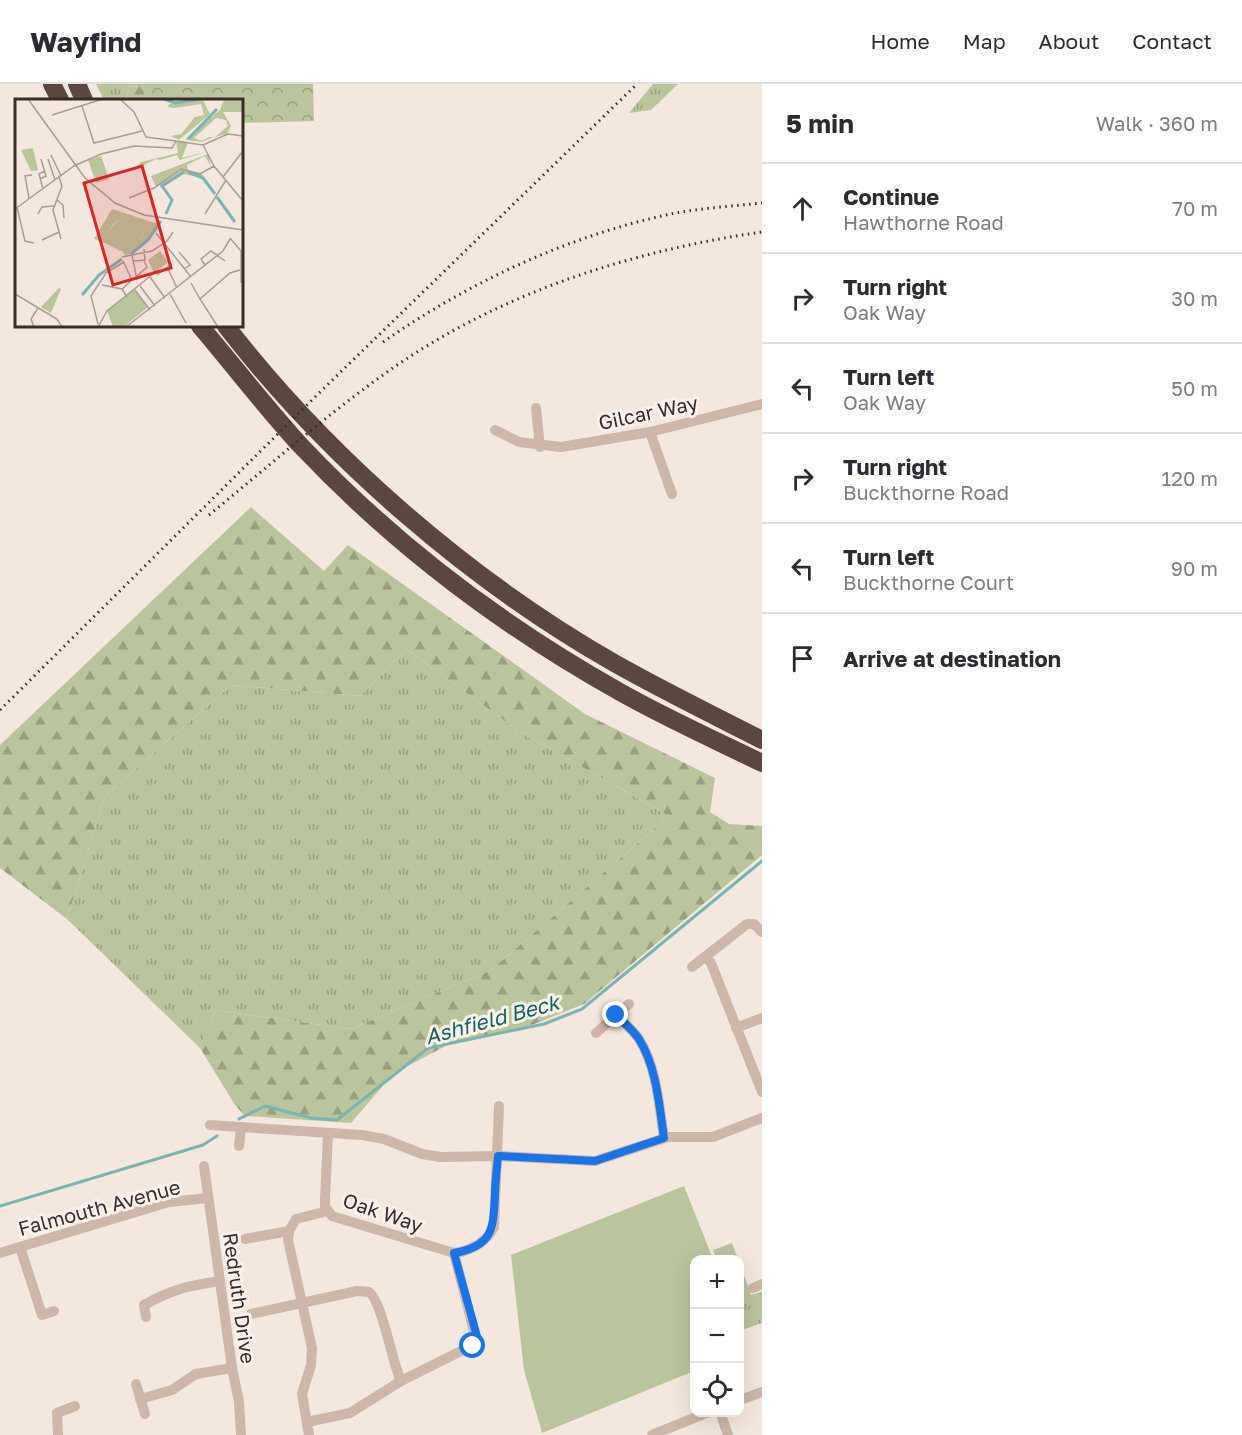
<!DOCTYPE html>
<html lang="en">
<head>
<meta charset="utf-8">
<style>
  :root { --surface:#fff; --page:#f7f7f7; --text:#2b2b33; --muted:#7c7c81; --line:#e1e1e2 }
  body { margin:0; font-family:"Golos Text",sans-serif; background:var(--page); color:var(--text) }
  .controls { position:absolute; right:18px; bottom:18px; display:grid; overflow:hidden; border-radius:12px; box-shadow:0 6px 24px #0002 }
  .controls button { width:54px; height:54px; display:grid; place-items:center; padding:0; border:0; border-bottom:2px solid var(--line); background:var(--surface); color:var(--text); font:30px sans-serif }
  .stop { position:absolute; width:18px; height:18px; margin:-14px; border:4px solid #1a73e8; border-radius:50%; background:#fff }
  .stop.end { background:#1a73e8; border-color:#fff; box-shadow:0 2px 6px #0008 }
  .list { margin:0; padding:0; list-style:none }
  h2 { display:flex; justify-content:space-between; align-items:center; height:78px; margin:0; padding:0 24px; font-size:26px }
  h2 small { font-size:20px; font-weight:400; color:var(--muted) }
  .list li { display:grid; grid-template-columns:39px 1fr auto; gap:18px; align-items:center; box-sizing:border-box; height:90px; padding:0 24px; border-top:2px solid var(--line) }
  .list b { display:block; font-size:22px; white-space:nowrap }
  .list p { margin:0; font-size:20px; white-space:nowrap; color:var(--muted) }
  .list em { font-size:20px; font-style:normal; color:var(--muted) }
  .icon { flex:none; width:33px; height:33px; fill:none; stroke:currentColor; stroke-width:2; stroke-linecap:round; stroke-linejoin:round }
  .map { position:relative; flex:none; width:762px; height:1351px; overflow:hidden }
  header { display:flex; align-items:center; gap:36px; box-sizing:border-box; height:84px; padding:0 30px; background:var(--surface); border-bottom:2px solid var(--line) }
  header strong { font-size:28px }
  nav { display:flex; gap:33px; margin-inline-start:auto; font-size:21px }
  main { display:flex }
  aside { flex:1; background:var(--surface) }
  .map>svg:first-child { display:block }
  .grass { fill:url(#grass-tufts) }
  .forest { fill:url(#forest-firs) }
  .park { fill:url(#park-crowns) }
  .garden { fill:#bac59c }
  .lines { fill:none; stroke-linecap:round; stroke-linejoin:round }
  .stream { stroke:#7ab4b3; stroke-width:3 }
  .street { stroke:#ceb7a8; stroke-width:10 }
  .highway { stroke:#5c463f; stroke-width:18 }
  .rail { stroke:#3a2d29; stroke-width:3; stroke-dasharray:1.5 4.5; stroke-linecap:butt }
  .route { stroke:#1a73e8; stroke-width:8 }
  .labels { text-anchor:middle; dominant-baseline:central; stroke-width:6; stroke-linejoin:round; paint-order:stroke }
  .street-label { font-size:20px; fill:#3a2d29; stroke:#fbf3eb }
  .water-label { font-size:21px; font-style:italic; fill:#1b5f5f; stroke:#fbf3eb }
  .inset-river { fill:none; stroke:#7ab4b3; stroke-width:3 }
  .inset-road { fill:none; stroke:#aa9d96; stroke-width:1.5 }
  .view { fill:#d62828; fill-opacity:0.15; stroke:#d62828; stroke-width:3 }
  .inset-edge { fill:none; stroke:#3a2d29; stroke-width:3 }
</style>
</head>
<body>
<header>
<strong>Wayfind</strong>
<nav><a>Home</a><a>Map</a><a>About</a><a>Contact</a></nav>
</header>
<main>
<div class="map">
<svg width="762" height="1351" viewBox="0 0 762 1351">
  <defs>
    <pattern id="grass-tufts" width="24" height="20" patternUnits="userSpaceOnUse" patternTransform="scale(1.5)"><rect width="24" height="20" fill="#bac59c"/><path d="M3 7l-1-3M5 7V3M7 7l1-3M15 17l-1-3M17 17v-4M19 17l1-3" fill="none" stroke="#98a07f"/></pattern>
    <pattern id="forest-firs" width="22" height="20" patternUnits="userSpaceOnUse" patternTransform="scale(1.5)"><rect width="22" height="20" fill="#bac59c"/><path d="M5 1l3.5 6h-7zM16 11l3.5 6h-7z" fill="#98a07f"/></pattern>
    <pattern id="park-crowns" width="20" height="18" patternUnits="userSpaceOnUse" patternTransform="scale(1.5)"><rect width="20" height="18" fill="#bac59c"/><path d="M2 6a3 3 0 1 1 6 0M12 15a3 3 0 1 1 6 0" fill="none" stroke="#98a07f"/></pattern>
  </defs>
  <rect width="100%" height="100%" fill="#f4e8de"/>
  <g class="grass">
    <polygon points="96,0 130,0 126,16 104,16"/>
    <polygon points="653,0 678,0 651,26 629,29"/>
    <polygon points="406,565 520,648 669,732 491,886 351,945 215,926 200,964 67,835 105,712 231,601 360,612"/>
    <polygon points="732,1159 738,1175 717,1175 713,1166"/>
    <polygon points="740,1180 751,1211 762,1208 762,1239 742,1246 740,1238"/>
  </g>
  <g class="forest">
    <polygon points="130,0 144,0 144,16 126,16"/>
    <polygon points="251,423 324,487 348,461 585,630 715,694 710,728 729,740 762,742 762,771 584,920 522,945 451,959 393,990 351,1039 245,1032 235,1021 200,964 215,926 351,945 491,886 669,732 520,648 406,565 360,612 231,601 105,712 67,835 0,784 0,661"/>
  </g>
  <polygon class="park" points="144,0 313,0 314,37 242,39 242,16 144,16"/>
  <polygon class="garden" points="684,1102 713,1175 694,1176 694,1287 542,1349 524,1286 511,1171"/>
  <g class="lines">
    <g class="stream">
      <polyline points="239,1035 265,1022 311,1034 337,1036 428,964 544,940 582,925 762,777"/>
      <polyline points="0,1122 203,1061 217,1052"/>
    </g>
    <g class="street">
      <polyline points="536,324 540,363"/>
      <polyline points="495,346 519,358 561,363 650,348 762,320"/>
      <polyline points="650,348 672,410"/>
      <polyline points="706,873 711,879 762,1008"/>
      <polyline points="692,883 747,840 754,840 762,848"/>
      <path d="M 616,931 C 623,938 633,946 639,955 C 657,984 659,1021 664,1054"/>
      <polyline points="736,944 762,934"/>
      <polyline points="596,949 629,920"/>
      <polyline points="210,1041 362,1051 384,1055 422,1070 440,1073 498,1072 595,1077 668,1053 713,1053 762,1034"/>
      <path d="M 328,1049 L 325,1115 L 325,1122 L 332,1132 L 454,1169 C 470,1167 487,1158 494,1143 L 499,1022"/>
      <polyline points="239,1062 241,1043"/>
      <polyline points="204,1082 232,1284 239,1318 241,1351"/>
      <polyline points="245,1155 289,1147"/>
      <polyline points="20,1163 42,1231 54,1227"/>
      <polyline points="0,1169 169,1118 208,1114"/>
      <polyline points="753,1204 762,1200"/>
      <path d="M 251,1230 L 357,1207 L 369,1208 C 382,1217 392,1278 401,1297"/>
      <path d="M 146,1233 L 144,1221 C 173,1205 187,1202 220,1197"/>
      <polyline points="136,1300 145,1330"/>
      <polyline points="140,1315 172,1306 196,1290 232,1284"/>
      <polyline points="740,1316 762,1308"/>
      <polyline points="720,1328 728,1351"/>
      <polyline points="307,1338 350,1329 401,1297 477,1259 454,1169"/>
      <polyline points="58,1351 57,1329 75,1322"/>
      <polyline points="309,1351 302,1310 311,1281 312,1264 288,1156 289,1147 296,1135 328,1127"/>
      <polyline points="652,1351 709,1328"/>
    </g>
    <g class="highway">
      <polyline points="52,0 60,16"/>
      <polyline points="77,0 84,16"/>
      <path d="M 200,242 C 234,282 266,324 302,363 C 394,460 504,543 620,608 C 666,634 715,656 762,679"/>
      <path d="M 226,242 C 329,375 470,497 616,580 C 664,607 713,631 762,656"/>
    </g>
    <g class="rail">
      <path d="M 383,258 C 471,197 570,151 675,129 C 704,124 733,122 762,119"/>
      <path d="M 209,431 C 269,382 326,331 390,286 C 500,209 630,167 762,148"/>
      <polyline points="0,626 316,312 637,0"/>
    </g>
  </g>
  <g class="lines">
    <path class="route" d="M 473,1262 L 478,1256 L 454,1169 C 494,1162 493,1144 495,1111 C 495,1098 497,1085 498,1072 L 595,1077 L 664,1054 C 659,1021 657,984 639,955 C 633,946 623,938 616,931"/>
  </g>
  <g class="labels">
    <g class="street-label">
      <text transform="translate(648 328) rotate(-12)">Gilcar Way</text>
      <text transform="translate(99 1123) rotate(-15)">Falmouth Avenue</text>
      <text transform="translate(383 1128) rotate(19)">Oak Way</text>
      <text transform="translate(240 1214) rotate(82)">Redruth Drive</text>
    </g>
    <g class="water-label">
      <text transform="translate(492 935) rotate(-15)">Ashfield Beck</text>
    </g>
  </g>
  <g transform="translate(15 15)">
    <rect width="228" height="228" fill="#f4e8de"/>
    <path d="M 209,0 L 228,0 L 228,13 L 208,13 ZM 186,5 L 192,14 L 164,41 L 156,37 L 166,35 L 180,18 L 189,16 ZM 161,42 L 173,43 L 167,59 L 193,52 L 165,61 L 162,56 L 145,61 L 141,60 L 117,72 L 126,63 L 163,54 ZM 193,55 L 196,68 L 190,57 L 172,66 L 173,71 L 186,74 L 200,93 L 199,96 L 188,79 L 168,75 L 147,89 L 144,85 L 141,88 L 136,77 ZM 112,117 L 135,124 L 125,140 L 105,152 L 92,145 L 92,135 L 100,124 ZM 44,189 L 46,190 L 36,214 L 26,208 Z" fill="#bac59c"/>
    <path d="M 209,0 L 208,13 L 216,27 L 212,35 L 200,38 L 213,27 L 211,21 L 201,19 L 179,39 L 187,42 L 194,38 L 198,38 L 187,43 L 170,41 L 205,11 ZM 188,1 L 195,15 L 164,41 L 192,14 L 186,5 L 159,9 L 153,8 L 154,5 ZM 97,110 L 140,124 L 145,123 L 133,140 L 118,155 L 110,156 L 105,149 L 125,140 L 135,124 L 112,118 L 99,124 L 92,135 L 92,145 L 79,140 Z" fill="#bac59c"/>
    <path d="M 86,57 L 94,80 L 81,84 L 73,61 ZM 119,191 L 133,208 L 109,228 L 98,228 L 92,212 Z" fill="#bac59c"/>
    <path d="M 18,49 L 23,71 L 16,72 L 6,51 ZM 145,152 L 153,163 L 139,174 L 133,161 Z" fill="#bac59c"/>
    <path class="inset-river" d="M 149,0 L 160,4 L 184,0M 173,40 L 202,10M 173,73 L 188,79 L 200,95M 202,98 L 220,123M 151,115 L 157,101 L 147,87 L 169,73M 116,155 L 133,141 L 146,122M 67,196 L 84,176 L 107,160"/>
    <path class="inset-road" d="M 13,0 L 70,79 L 100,104 L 129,116 L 228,131M 105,0 L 119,13 L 131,38 L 161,42M 67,7 L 79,44 L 127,32M 37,16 L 88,0M 188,46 L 199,67 L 228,102M 188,46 L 213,35 L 228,37M 36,56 L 46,77M 33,60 L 40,81M 44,78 L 47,87 L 38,111 L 46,140M 208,78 L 228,52M 25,80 L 31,77 L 26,60M 28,90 L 24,75 L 30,72M 14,99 L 10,77 L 17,76M 114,99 L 139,89 L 166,70 L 185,75 L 199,67M 42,101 L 48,106 L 49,119M 2,108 L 10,142 L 19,144M 0,110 L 59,67 L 86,55 L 119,47 L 157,49 L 161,42 L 188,46M 23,115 L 27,108 L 39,107M 190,115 L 211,81M 141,134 L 176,178M 215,139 L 226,152 L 226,184M 27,141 L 44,133M 164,153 L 175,166 L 169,170M 117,156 L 122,181M 107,158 L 137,152 L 152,142 L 158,133M 118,162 L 130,161 L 129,150M 190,166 L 186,160 L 196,152 L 210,162M 152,168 L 162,189M 142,176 L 157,165M 121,178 L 132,168 L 129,162M 135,178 L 150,199M 176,184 L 185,200M 87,186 L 107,190 L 112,198M 125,187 L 140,207M 107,190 L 117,181 L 108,162M 120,191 L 135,211M 0,195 L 42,220 L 47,228M 155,195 L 171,224M 83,225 L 76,197 L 91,174 L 109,163M 19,228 L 16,220 L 23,209M 83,228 L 92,212 L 138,175M 111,228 L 208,152 L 215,140M 203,228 L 185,200 L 215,174 L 225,171"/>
    <path class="view" d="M 127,67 L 156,169 L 98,186 L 69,84 Z"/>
    <rect width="228" height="228" class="inset-edge"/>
  </g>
</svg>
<div class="controls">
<button>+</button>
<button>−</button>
<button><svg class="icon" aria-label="locate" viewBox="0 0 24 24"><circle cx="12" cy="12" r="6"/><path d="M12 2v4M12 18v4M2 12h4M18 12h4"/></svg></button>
</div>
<div class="stop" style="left:473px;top:1262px"></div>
<div class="stop end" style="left:616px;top:931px"></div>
</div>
<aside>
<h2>5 min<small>Walk · 360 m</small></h2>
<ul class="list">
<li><svg class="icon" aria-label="ahead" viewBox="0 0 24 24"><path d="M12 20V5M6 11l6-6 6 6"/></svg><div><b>Continue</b><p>Hawthorne Road</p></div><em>70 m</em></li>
<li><svg class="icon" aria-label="right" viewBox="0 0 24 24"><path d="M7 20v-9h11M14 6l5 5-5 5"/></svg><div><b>Turn right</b><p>Oak Way</p></div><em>30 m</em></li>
<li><svg class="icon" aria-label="left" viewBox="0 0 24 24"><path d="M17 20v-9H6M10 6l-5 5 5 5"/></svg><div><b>Turn left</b><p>Oak Way</p></div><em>50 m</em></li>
<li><svg class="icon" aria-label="right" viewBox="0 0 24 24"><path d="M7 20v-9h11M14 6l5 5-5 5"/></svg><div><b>Turn right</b><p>Buckthorne Road</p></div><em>120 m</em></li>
<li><svg class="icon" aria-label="left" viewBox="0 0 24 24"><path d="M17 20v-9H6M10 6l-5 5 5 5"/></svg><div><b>Turn left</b><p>Buckthorne Court</p></div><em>90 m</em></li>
<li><svg class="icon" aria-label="arrive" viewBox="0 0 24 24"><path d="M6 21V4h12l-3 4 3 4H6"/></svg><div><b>Arrive at destination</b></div></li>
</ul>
</aside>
</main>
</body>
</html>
